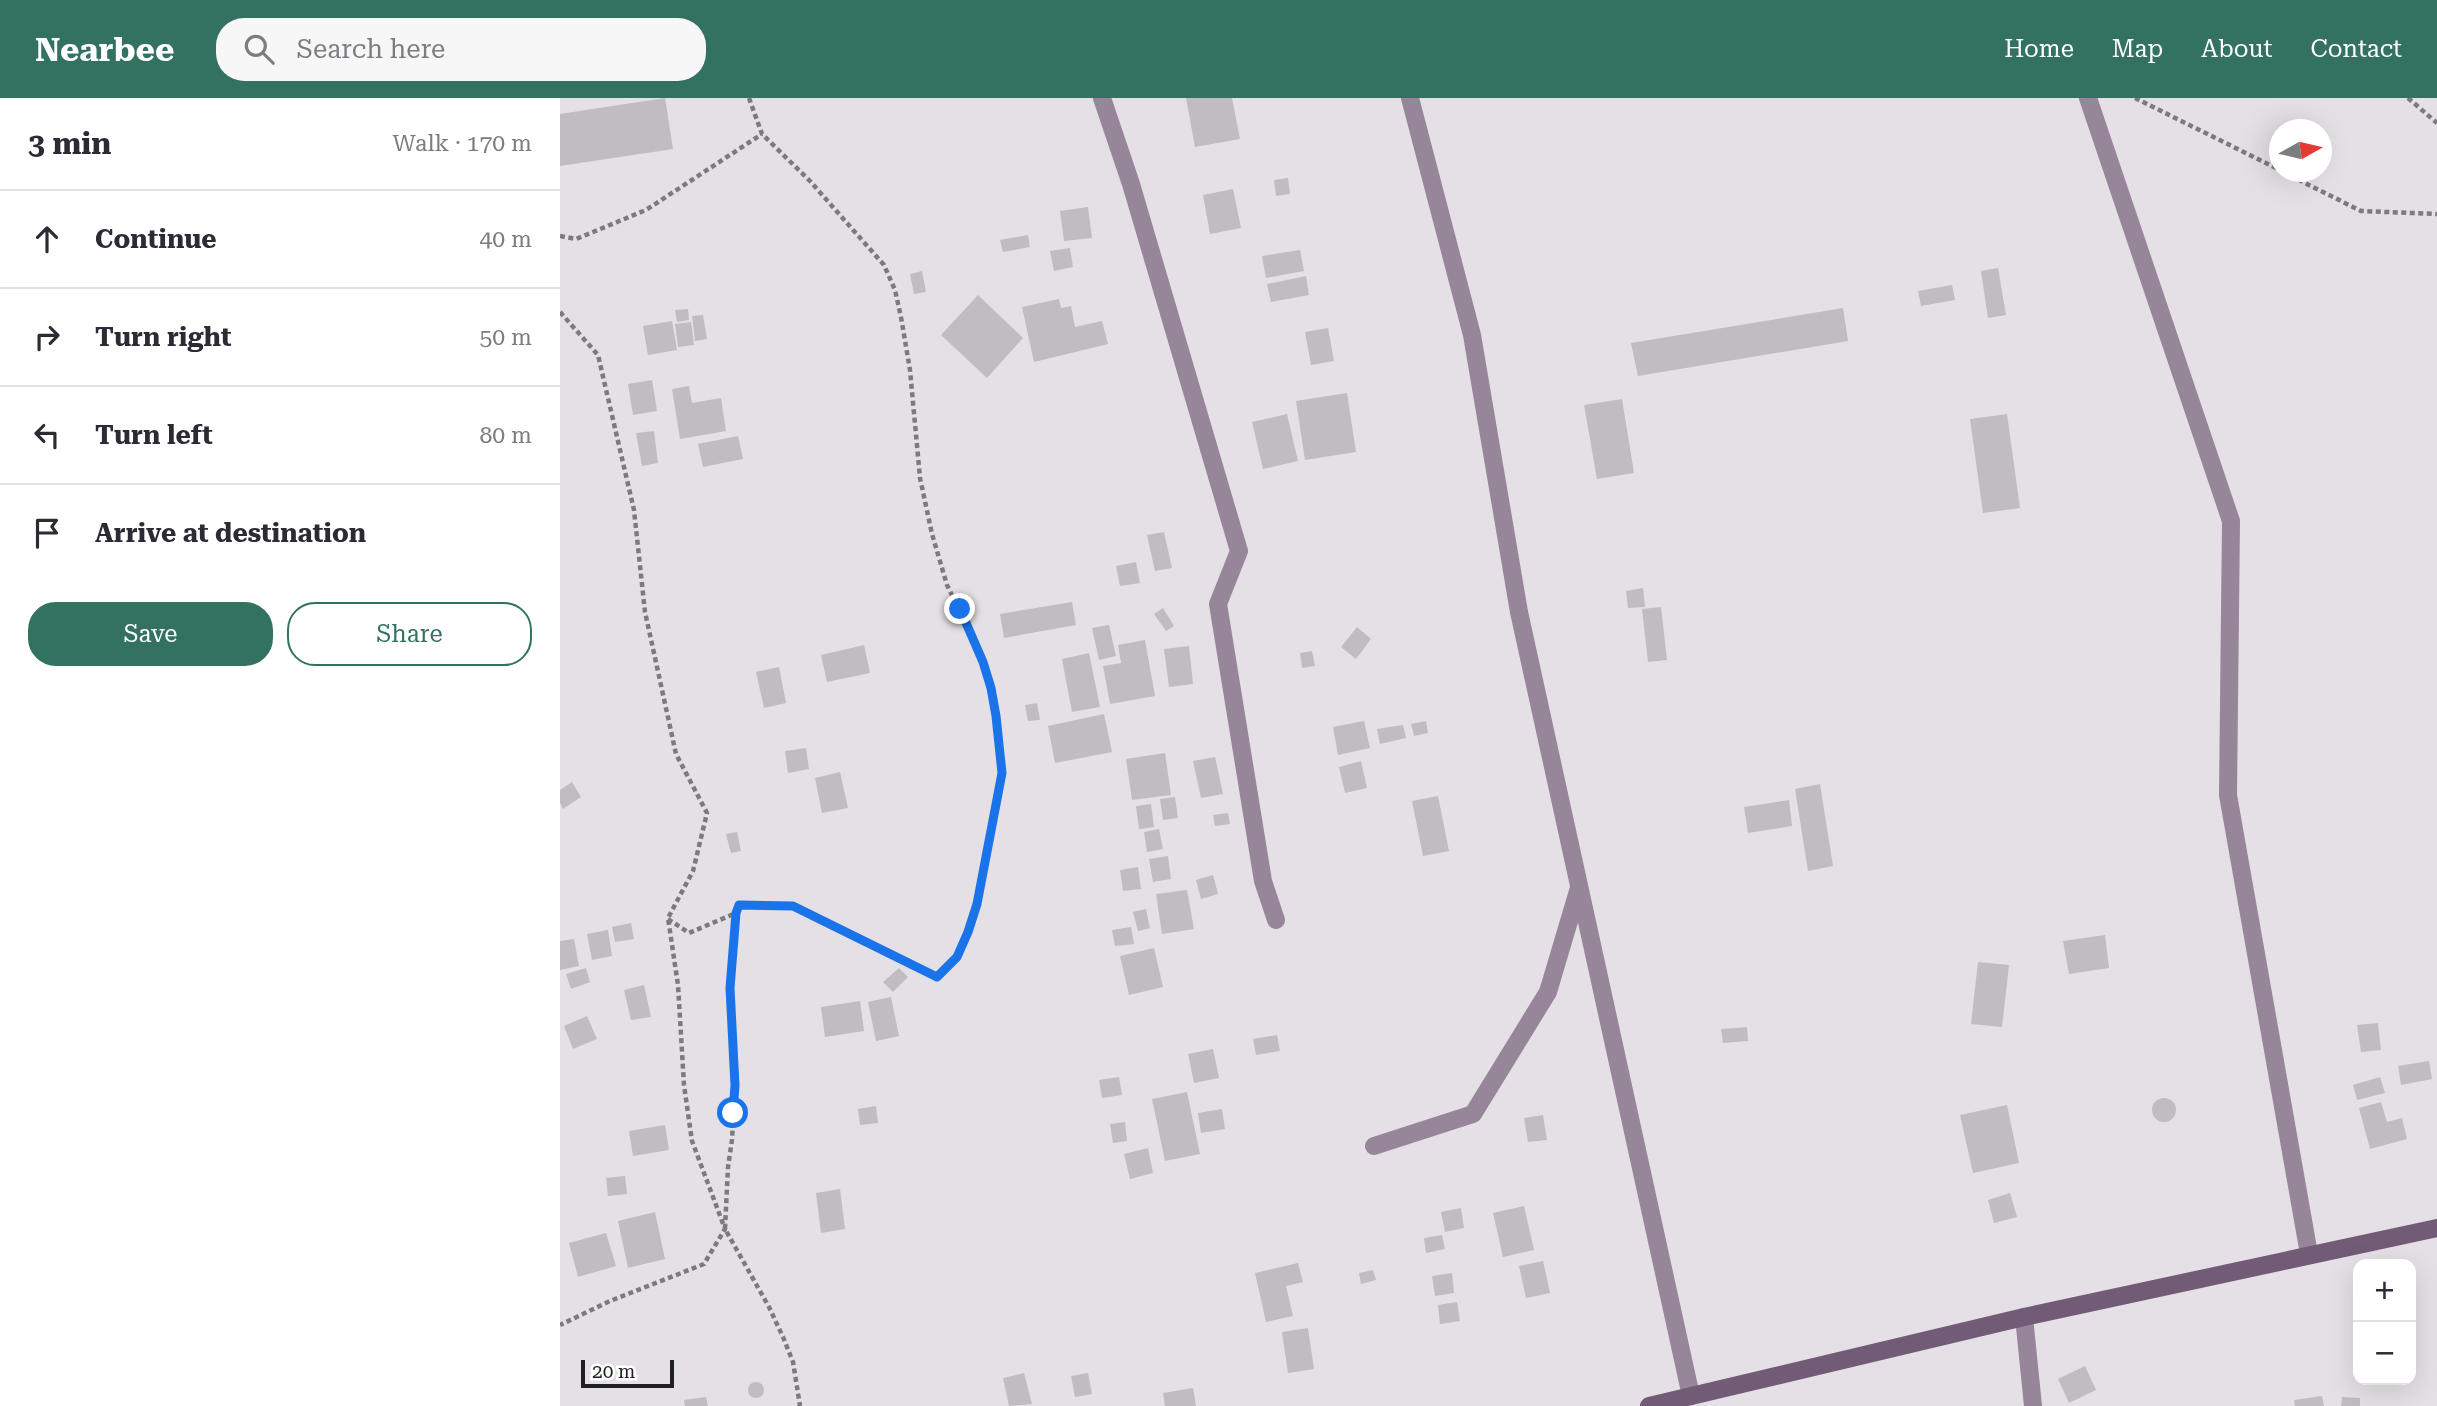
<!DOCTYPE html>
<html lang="en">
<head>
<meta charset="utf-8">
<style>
  :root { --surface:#fff; --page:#f7f7f7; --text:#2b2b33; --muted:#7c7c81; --line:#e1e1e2; --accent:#337260 }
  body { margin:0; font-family:"Roboto Serif",serif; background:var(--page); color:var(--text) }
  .controls { position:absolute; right:21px; bottom:21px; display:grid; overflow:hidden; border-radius:14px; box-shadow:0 7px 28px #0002 }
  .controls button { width:63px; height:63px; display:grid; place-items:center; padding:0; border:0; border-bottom:2px solid var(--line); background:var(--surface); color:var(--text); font:35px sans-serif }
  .compass { position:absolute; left:1709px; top:21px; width:63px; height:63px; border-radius:50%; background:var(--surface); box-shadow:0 7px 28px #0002; rotate:82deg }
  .scale { position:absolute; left:21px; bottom:18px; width:93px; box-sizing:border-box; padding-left:7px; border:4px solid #201f21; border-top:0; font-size:19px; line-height:24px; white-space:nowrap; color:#201f21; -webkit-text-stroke:5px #fff; paint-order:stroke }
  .stop { position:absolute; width:21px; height:21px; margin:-16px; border:5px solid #1a73e8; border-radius:50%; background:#fff }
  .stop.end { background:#1a73e8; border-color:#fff; box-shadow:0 2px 7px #0008 }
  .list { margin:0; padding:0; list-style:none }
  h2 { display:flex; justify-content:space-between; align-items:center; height:91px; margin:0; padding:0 28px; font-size:30px }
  h2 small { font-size:23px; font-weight:400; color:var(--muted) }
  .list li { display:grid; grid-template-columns:46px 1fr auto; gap:21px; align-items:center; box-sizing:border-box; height:98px; padding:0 28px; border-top:2px solid var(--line) }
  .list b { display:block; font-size:26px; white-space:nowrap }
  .list em { font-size:23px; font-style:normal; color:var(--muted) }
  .actions { display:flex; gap:14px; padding:21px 28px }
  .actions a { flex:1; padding:16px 0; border:2px solid var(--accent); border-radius:28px; text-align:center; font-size:24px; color:var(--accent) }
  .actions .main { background:var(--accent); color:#fff }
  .icon { flex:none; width:38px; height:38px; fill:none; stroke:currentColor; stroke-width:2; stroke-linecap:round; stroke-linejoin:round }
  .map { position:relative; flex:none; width:1877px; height:1308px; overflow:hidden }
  header { display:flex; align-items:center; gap:42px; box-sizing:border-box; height:98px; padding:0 35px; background:var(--accent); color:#fff }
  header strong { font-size:33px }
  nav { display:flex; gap:38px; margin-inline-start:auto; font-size:24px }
  .search { width:490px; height:63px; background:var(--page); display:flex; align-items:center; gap:18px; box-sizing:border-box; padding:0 24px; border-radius:28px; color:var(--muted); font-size:26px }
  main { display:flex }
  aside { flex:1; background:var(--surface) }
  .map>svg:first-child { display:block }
  .building { fill:#c0bcc0 }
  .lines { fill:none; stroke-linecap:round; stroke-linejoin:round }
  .path { stroke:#7c7a7d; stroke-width:4.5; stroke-dasharray:5 3.5; stroke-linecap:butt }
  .street { stroke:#978699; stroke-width:18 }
  .secondary { stroke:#725b76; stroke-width:18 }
  .route { stroke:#1a73e8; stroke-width:9 }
</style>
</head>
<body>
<header>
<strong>Nearbee</strong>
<div class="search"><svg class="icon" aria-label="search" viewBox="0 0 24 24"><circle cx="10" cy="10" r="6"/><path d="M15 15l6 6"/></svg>Search here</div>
<nav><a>Home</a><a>Map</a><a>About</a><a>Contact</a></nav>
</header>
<main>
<aside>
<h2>3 min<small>Walk · 170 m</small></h2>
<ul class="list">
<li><svg class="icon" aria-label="ahead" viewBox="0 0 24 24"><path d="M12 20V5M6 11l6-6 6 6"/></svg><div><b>Continue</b></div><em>40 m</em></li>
<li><svg class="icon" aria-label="right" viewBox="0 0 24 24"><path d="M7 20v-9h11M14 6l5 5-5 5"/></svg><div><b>Turn right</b></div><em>50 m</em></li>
<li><svg class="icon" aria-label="left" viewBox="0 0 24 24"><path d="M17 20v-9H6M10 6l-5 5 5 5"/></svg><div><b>Turn left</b></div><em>80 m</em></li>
<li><svg class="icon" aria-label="arrive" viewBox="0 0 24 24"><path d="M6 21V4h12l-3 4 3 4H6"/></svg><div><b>Arrive at destination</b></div></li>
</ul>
<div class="actions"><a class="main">Save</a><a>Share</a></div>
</aside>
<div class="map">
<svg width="1877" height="1308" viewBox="0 0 1877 1308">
  <rect width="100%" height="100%" fill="#e4e0e5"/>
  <g class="building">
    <polygon points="105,0 113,51 0,68 0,16"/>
    <polygon points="626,0 672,0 680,41 635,49"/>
    <polygon points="1749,23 1750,32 1724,32 1723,26"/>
    <polygon points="728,80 730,96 716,98 714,82"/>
    <polygon points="673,91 681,130 650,136 643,97"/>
    <polygon points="528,109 532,140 504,143 500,113"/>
    <polygon points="468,137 470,149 443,154 440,142"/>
    <polygon points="510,150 513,169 494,173 490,153"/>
    <polygon points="740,152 744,173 706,180 702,158"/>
    <polygon points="1438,170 1446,217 1428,220 1421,173"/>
    <polygon points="362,173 366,194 354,196 350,176"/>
    <polygon points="746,178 749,197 711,204 707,186"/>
    <polygon points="1392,187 1395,202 1361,208 1358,193"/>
    <polygon points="418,197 463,240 427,280 381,237"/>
    <polygon points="499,201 501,210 511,208 515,229 542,223 548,246 474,264 462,209"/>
    <polygon points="1283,210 1288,243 1078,278 1071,245"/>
    <polygon points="128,211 129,222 117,224 115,212"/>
    <polygon points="143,217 147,241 135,243 132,218"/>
    <polygon points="112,223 117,252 88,257 83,228"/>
    <polygon points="131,224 134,247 118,249 115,226"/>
    <polygon points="768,230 774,263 751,267 745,234"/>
    <polygon points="92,282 97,313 73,317 68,286"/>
    <polygon points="129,288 132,305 161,300 166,333 120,341 112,291"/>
    <polygon points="787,295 796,354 745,362 736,303"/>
    <polygon points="1062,301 1074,375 1037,381 1024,307"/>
    <polygon points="727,316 738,363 703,371 692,324"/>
    <polygon points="1447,316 1460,410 1423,415 1410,321"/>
    <polygon points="94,333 98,365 82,368 76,335"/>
    <polygon points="178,338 183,361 143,369 138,346"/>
    <polygon points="604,434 612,470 595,473 587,437"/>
    <polygon points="576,464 580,485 560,488 556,468"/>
    <polygon points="1083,490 1085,509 1068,510 1066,493"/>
    <polygon points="512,504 516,527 444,540 440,516"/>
    <polygon points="1101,509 1107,562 1088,564 1082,511"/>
    <polygon points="603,510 614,528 606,533 594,516"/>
    <polygon points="549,527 556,558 539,562 532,530"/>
    <polygon points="797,529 811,541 796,561 781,549"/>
    <polygon points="585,542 595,598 550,606 543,568 561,565 558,547"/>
    <polygon points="304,547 310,575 267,584 261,557"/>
    <polygon points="629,548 633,586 609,589 604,551"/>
    <polygon points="752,553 755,568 742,570 740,555"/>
    <polygon points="529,555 540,609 512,614 502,561"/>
    <polygon points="219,569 226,605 204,610 196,574"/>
    <polygon points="477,605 480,622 468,623 465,607"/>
    <polygon points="544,616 552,654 495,665 488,628"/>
    <polygon points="804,623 810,650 778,657 773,629"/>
    <polygon points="866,623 868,635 854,638 851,626"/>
    <polygon points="843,627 846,640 820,646 817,631"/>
    <polygon points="246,650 249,671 228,675 225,653"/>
    <polygon points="605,655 611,697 572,702 566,661"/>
    <polygon points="655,659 663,696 641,700 633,663"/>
    <polygon points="801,663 807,690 785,695 779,669"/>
    <polygon points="280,674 288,710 262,715 255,680"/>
    <polygon points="12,684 21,699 3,711 0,705 0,692"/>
    <polygon points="1260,686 1273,768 1248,773 1235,691"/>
    <polygon points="878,698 889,753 863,758 852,703"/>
    <polygon points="615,699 618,720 603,722 600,701"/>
    <polygon points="1229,702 1232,728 1188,735 1184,709"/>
    <polygon points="591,706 594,729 579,731 576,708"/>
    <polygon points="668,715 670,726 655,728 653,717"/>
    <polygon points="599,731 603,751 587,754 584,734"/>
    <polygon points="177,734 181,753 171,755 166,736"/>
    <polygon points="608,758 611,781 593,784 589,761"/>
    <polygon points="578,769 581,791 563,793 560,772"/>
    <polygon points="653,777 658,796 641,801 636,782"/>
    <polygon points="627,792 634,831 602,836 596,796"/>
    <polygon points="586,811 590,830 578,833 573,814"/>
    <polygon points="71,825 74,841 55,844 52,829"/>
    <polygon points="571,829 574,846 555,848 552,832"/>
    <polygon points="48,832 52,858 32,862 27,836"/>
    <polygon points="1545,837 1549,870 1509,876 1503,843"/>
    <polygon points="14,841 19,868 0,872 0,843"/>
    <polygon points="594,850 603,889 569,897 560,858"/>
    <polygon points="1418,864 1449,867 1442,929 1411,926"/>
    <polygon points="26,870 30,884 11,891 6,876"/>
    <polygon points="339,870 348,879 333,894 323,884"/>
    <polygon points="84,887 91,919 71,922 64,892"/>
    <polygon points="331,899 339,938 316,943 308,904"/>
    <polygon points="300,903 304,933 265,939 261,909"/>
    <polygon points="27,918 37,941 13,951 4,928"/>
    <polygon points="1818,925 1821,952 1801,954 1797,927"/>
    <polygon points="1187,929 1188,943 1163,945 1161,931"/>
    <polygon points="717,937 720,953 696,957 693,941"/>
    <polygon points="653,951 659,980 634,985 628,956"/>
    <polygon points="1869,963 1872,981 1841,987 1838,968"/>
    <polygon points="559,979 562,997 542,1000 539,982"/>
    <polygon points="1820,979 1825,995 1797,1002 1793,987"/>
    <polygon points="627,994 640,1056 605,1063 592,1001"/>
    <circle cx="1604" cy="1012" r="12"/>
    <polygon points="1821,1004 1827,1024 1842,1020 1847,1041 1810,1051 1799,1010"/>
    <polygon points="1447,1007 1459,1065 1413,1075 1400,1017"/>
    <polygon points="316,1008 318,1025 300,1027 298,1011"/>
    <polygon points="662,1011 665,1031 641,1035 638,1015"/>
    <polygon points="983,1017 987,1042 968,1044 964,1020"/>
    <polygon points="565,1024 567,1043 553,1045 550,1026"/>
    <polygon points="105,1027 109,1052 73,1058 69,1033"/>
    <polygon points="588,1050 593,1075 570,1081 564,1056"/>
    <polygon points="65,1078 67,1096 48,1098 46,1080"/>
    <polygon points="280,1091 285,1131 261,1135 256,1095"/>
    <polygon points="1450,1095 1457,1119 1434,1125 1428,1102"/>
    <polygon points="964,1108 974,1152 943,1159 933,1115"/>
    <polygon points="901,1110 904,1130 885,1134 881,1114"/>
    <polygon points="95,1114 105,1161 68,1170 58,1123"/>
    <polygon points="46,1135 56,1168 18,1179 9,1145"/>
    <polygon points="882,1137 885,1151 866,1155 864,1140"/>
    <polygon points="983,1163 990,1195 966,1200 959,1168"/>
    <polygon points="738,1165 743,1184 726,1188 733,1218 706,1224 695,1175"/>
    <polygon points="813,1172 816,1182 801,1186 799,1175"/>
    <polygon points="892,1175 894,1195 875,1198 872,1178"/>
    <polygon points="897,1204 900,1223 880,1226 878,1207"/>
    <polygon points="748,1230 754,1271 728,1275 722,1234"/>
    <polygon points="1525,1268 1536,1292 1509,1305 1498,1281"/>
    <polygon points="464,1275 472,1306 449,1308 443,1280"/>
    <polygon points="528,1275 532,1296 515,1299 511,1278"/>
    <circle cx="196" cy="1292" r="8"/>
    <polygon points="633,1290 636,1308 605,1308 603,1295"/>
    <polygon points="1762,1298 1764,1308 1735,1308 1734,1302"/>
    <polygon points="146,1299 148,1308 125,1308 124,1302"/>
    <polygon points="1782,1299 1800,1300 1800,1308 1781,1308"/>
  </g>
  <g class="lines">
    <g class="path">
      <polyline points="189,0 202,36 250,83 324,167 335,192 341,219 350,272 360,380 372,436 387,487 412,538 431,590 436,619 442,675 417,806 408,834 397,859 377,879 234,808 179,807 176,815 170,890 175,987 172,1042 168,1069 165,1131 209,1209 223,1239 233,1264 240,1308"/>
      <polyline points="1575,0 1720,72"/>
      <polyline points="1848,0 1877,25"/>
      <polyline points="1723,74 1801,113 1877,116"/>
      <polyline points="0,138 16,141 86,112 202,36"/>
      <polyline points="0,214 38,257 74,412 85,514 116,656 147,715 133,773 108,820 118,887 124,987 132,1043 165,1131 144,1166 50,1203 0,1227"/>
      <polyline points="108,821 129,835 176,815"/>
    </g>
    <g class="street">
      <polyline points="542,0 571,86 679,453 658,506 703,783 716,822"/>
      <polyline points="850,0 912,237 959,514 1131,1298"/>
      <polyline points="1528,0 1671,423 1668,697 1749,1156"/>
      <polyline points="814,1048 913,1016 988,894 1018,793"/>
      <polyline points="1464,1219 1473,1308"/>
    </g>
    <polyline class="secondary" points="1089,1308 1464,1219 1877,1130"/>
  </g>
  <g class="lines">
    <polyline class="route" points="173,1015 175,987 170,890 176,815 179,807 233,808 377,879 397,859 408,834 417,806 442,675 436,618 431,590 423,564 400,511"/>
  </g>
</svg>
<div class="controls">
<button>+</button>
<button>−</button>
</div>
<svg class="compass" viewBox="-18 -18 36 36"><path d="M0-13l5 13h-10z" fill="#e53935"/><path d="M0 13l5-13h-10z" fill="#7c7c81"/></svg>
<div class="scale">20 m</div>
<div class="stop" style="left:173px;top:1015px"></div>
<div class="stop end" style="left:400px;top:511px"></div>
</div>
</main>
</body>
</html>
